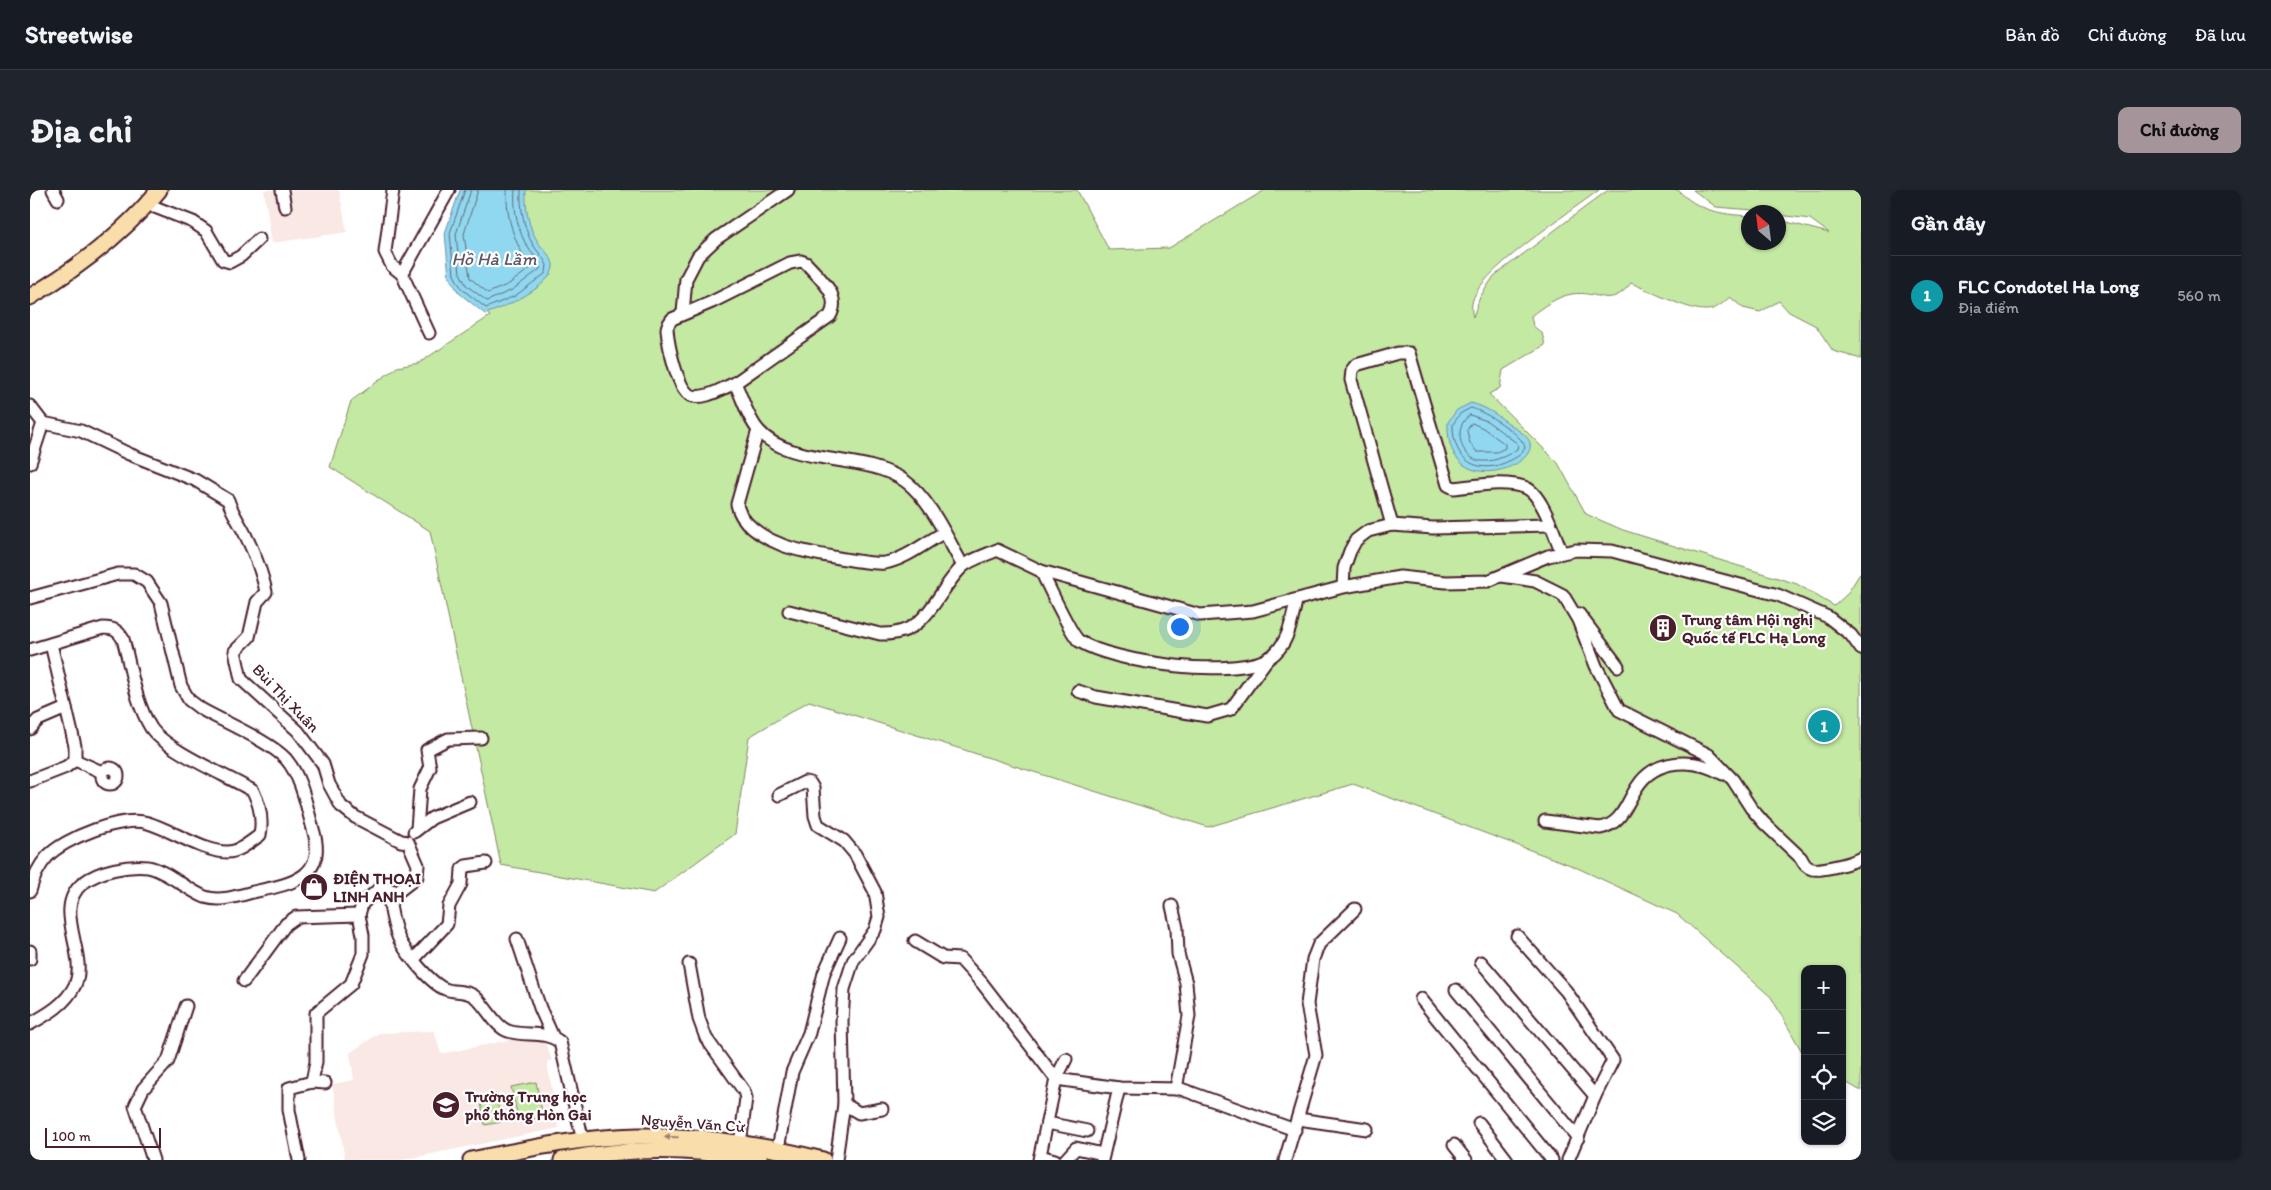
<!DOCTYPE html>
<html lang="vi">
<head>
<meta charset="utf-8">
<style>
  :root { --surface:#171b24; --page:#20242c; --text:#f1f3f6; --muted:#9ea1a6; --line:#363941; --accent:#a6949b }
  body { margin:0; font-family:Itim,sans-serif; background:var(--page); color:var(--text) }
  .controls { position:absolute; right:15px; bottom:15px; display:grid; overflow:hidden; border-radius:10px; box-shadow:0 1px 4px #0004 }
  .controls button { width:45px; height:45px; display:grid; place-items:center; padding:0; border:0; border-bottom:1px solid var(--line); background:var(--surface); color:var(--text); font:25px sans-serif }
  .compass { position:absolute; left:1711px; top:15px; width:45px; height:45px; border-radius:50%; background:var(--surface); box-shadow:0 1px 4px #0004; rotate:332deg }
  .scale { position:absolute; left:15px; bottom:12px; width:116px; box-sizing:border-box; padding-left:5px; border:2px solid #4a1f2b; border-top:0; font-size:14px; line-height:18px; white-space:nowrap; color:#4a1f2b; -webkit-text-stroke:4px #fff; paint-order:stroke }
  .you { position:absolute; left:1149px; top:436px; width:18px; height:18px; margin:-12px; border:4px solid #fff; border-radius:50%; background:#1a73e8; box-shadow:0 0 0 8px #1a73e833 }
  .badge { display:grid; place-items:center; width:32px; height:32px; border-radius:50%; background:var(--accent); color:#fff; font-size:16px; font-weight:700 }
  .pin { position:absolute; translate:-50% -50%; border:2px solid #fff; box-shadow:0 1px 5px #0006 }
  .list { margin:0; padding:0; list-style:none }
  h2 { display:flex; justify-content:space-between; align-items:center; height:65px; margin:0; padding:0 20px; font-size:21px }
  h2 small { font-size:16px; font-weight:400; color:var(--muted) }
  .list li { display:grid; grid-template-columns:32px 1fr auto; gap:15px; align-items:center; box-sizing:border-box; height:80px; padding:0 20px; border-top:1px solid var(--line) }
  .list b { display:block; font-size:19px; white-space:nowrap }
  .list p { margin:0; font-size:16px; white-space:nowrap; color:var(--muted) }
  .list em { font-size:16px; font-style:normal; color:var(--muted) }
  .icon { flex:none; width:28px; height:28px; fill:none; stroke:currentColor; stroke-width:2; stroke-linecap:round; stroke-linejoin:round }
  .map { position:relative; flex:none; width:1831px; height:970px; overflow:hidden; border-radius:10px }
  header { display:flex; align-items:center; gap:30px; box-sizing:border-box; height:70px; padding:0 25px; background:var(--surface); border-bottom:1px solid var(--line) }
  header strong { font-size:24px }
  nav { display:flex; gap:28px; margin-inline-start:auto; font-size:18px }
  .intro { display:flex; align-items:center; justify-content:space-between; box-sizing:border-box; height:120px; padding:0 30px }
  h1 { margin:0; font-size:35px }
  .button { padding:12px 22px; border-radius:10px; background:var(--accent); color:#111; font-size:18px; font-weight:700 }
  main { display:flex; gap:30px; padding:0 30px }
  aside { flex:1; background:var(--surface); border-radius:10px; box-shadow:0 1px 4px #0004 }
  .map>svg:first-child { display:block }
  .built { fill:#f9e8e4 }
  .green { fill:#c3e9a3; stroke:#868467 }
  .water { fill:#8fd8f0; stroke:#738ea1 }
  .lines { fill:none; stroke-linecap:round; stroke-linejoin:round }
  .shore { stroke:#66697a; stroke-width:1 }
  .minor-casing { stroke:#4a1f2b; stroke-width:15 }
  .major-casing { stroke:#4a1f2b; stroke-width:19 }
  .highway-casing { stroke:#4a1f2b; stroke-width:20 }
  .minor { stroke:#fff; stroke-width:11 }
  .major { stroke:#f9deab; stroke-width:15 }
  .highway { stroke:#f9deab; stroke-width:16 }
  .oneway { fill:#a27e6b }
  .labels { text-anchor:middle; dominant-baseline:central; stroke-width:4.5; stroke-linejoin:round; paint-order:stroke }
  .poi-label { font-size:16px; font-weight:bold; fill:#4a1f2b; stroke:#fff; text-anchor:start }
  .street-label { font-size:16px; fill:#4a1f2b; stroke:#fff }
  .water-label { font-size:18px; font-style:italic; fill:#5f5666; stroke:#fff }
</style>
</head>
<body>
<header>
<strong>Streetwise</strong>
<nav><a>Bản đồ</a><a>Chỉ đường</a><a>Đã lưu</a></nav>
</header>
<div class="intro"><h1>Địa chỉ</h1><a class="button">Chỉ đường</a></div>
<main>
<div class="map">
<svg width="1831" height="970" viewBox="0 0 1831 970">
  <rect width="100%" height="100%" fill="#fff"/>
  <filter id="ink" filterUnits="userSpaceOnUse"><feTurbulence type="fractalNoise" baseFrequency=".02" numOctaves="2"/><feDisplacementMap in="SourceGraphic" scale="10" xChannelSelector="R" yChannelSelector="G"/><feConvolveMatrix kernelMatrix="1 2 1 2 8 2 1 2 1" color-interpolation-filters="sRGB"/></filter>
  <g filter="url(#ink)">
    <g class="built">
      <polygon points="234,0 309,0 317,42 242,53"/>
      <polygon points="404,841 411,864 485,849 502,849 515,853 522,870 517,872 529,938 372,970 315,970 302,894 324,890 320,863 349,843"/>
    </g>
    <g class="green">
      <path d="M 434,0 L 1047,0 L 1079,60 L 1139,58 L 1235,0 L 1569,0 C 1541,21 1457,77 1445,105 C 1441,112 1441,120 1443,127 L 1450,107 L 1464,86 L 1578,0 L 1648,0 C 1668,21 1691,24 1718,26 L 1718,52 L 1748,52 L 1749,30 L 1799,43 L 1780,29 L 1749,25 L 1748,22 L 1686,17 L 1663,0 L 1831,0 L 1831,169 L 1803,161 L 1786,136 L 1759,122 L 1749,111 L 1730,122 L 1713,118 L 1700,107 C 1693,113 1686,120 1676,120 C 1659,121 1618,100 1601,93 C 1580,120 1569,100 1542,104 C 1528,106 1512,117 1501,126 L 1503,136 L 1512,143 L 1515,155 L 1473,180 L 1470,198 L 1459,204 L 1528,273 L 1556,324 L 1593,340 L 1767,394 L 1804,416 L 1817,404 L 1831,382 L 1831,901 L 1812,890 L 1812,779 L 1775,779 L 1775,867 L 1741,807 L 1647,724 L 1543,676 L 1323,594 L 1178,637 L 779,511 L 719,547 L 705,644 L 624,703 L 471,675 L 400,341 L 300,277 L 321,211 L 367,177 L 389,173 L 460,126 L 430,102 Z"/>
      <polygon points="506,892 513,927 489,932 481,897"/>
      <polygon points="466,904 471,932 455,935 450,907"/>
    </g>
    <g class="water">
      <path d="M 430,0 L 496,0 C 495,17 498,37 508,52 C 512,59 521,65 523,74 C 526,95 471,119 455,124 L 429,103 L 419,87 L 415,43 Z"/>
      <path d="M 1441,213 C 1457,217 1468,226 1481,235 C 1487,240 1498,245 1500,253 C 1507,278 1415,311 1418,232 L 1427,220 Z"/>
    </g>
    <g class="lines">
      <g class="shore">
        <path d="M 435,0 L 420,43 L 424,85 L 432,99 L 456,118 L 485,106 L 516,83 L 517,75 C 513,67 508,62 503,55 C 494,39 490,18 491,0"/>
        <path d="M 441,0 L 426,44 L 430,83 L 436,95 L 457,111 L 482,100 L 510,79 C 511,70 503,66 499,59 C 488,43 483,19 485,0"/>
        <path d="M 448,0 L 434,44 L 440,88 L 458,103 L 479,94 L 502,77 C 500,70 494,67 491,61 C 481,42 476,21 477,0"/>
        <path d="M 1441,218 C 1454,221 1494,245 1495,258 C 1491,265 1487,267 1481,270 C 1449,287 1422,271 1423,234 L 1430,224 Z"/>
        <path d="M 1440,225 L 1457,231 L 1488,254 L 1487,259 C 1476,267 1460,274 1446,270 C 1428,263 1424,235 1440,225 Z"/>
        <polygon points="1442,233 1453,238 1475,254 1475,258 1467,262 1447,262 1440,253 1437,241"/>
      </g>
      <defs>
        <g id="minor">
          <polyline points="23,0 28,9"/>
          <polyline points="252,0 255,17"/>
          <polyline points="363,0 355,62 362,76 372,84 399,143"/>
          <polyline points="117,14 163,32 176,41 193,70 200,72 211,66 229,49"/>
          <polyline points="372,84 419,0"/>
          <polyline points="653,123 656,89 668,66 686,49 758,0"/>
          <path d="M 705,193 L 800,126 C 812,105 790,89 776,73 L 771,71 L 760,73 L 682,112 L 642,129 C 640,132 637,135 637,139 C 638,154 647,198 660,205 C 673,211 693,198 705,193 C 712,207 718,229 729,241 C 759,276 836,263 875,291 C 900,309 918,350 933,376"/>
          <path d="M 0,216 L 13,233 L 51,241 L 99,264 L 165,290 L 198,310 C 202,322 208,331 214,342 C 224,362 232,381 236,402 L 227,412 L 219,447 L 205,461 L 211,489 L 268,541 L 293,574 L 299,594 L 311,616 L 325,627 L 371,651 L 378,652 L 388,675 L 387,687 L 365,704 L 360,715 C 362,727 364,738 369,749 C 376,763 400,793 415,799 C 424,803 434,799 444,806 C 456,815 465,837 478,841 C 495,847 515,840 530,852 L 553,951"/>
          <path d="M 728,240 L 707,314 C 710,333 732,347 750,354 C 764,361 841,375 855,373 C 876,369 895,353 913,343"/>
          <polyline points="0,273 13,233"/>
          <path d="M 1362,335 L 1321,190 L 1322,180 L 1326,175 L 1368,163 L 1379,163 L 1418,295 L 1424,298 C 1446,296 1473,290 1494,297 C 1512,302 1525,347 1532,363"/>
          <path d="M 1011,381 C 1017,393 1041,445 1049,451 C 1083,473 1204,489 1239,468 C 1258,456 1262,431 1266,411"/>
          <path d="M 1472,386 L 1505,391 L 1533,405 L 1548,430 L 1566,476 L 1589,520 L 1679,565 L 1703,590 L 1721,618 L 1734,633 L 1771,668 C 1774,674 1776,677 1782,679 C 1792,681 1822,673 1831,668"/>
          <polyline points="1313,397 1314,378 1320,361 1326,350 1338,341 1362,335 1403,338 1520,335"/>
          <path d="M 0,408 L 88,384 L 104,384 L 117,392 L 131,413 L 151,496 L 159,510 L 171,519 C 194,532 239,551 256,569 C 272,588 276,615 283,639 C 298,688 261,694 223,702 C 207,706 191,712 175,707 C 157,700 136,680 118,677 C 98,675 70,680 53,693 C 21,719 59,764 45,795 C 36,814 18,824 0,834"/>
          <path d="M 759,421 L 850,444 C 899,446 904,404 932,377 C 941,369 957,365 967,360 L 1011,381 L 1170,425 L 1223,421 L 1313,397 L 1370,387 L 1416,392 L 1458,391 L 1518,366 L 1546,360 L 1582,361 L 1748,405 L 1798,427 L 1821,445 L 1831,459"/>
          <polyline points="1549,424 1588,476"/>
          <path d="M 0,460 L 73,438 C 83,438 88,440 93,449 C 101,478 105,512 121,538 C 137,561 196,585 223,601 C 230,615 233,629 230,645 C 220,652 209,662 197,662 C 173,662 142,640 118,633 C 93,625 34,648 17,667 C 8,677 3,689 0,701"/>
          <polyline points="1048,501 1066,507 1177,526 1201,519 1238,468"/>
          <polyline points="0,539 8,530 36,518"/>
          <polyline points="45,570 72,582"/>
          <circle cx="80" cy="586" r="8"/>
          <polyline points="0,591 36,577 45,570 45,556 21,454"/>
          <polyline points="749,605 775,592 780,593 783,598 785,626 788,635 814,651 825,664 845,702 849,727 845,740 823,771 814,799 812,831 814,914 806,970"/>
          <path d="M 1515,631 L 1570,638 C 1592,634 1596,614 1607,597 C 1626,567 1666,568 1693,584"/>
          <polyline points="387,639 390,599 400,578 397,560 418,549 451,548"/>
          <polyline points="384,642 402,628 440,612"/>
          <polyline points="1142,716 1147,738 1148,764 1156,793 1159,826 1146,899"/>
          <polyline points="1487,746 1536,801 1583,870 1565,906 1538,970"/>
          <polyline points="487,749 510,818 523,847"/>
          <polyline points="885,751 913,768 930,769 952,793 1026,889 1089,898 1151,899 1265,940"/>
          <polyline points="0,761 0,769"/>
          <polyline points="384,769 417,734 419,716 431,694 432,679 436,676 456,673"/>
          <polyline points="1451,772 1565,906"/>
          <polyline points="659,774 669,829 676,848 714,901 716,908 710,954"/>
          <polyline points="214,791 256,734 266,727 329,725"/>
          <polyline points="1426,800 1548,948"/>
          <polyline points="1391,809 1522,970"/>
          <polyline points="282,892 295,893"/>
          <polyline points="814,914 829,923 852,919"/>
          <polyline points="1268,929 1337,939"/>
          <polyline points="1017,933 1057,941"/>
          <polyline points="1449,933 1477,970"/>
          <polyline points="1424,955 1436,970"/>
          <polyline points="748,959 762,882 779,843 794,783 810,748"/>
          <polyline points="1010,966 1025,970"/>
          <polyline points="123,970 105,916 113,899 138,871 156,816"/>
          <polyline points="269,970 259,920 259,898 282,892 286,872 286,823 321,794 333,764 333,745 329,725 332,714 351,697 368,702"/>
          <polyline points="1009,970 1026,889 1036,869"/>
          <polyline points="1035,970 1046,958 1073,964"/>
          <polyline points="1072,970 1089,898"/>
          <polyline points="1255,970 1286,865 1277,814 1283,769 1289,754 1325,719"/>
        </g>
        <g id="major">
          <path d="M 0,107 C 46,79 95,42 129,0"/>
          <path d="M 441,970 C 496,959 552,947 608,946 C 671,945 732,955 793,970"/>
          <path d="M 532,970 C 598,957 665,958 730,970"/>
        </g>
        <polyline id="highway" points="672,948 675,962"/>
      </defs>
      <use href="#minor" class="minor-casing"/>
      <use href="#major" class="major-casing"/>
      <use href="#highway" class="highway-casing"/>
      <use href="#minor" class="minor"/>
      <use href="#major" class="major"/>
      <use href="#highway" class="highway"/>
    </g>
    <defs><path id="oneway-solid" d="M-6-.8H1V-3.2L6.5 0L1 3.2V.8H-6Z" transform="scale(1.25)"/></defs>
    <use class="oneway" href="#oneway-solid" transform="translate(641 947) rotate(-178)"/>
  </g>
  <defs>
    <symbol id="building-disc" viewBox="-11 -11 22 22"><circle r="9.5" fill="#4a1f2b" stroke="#fff"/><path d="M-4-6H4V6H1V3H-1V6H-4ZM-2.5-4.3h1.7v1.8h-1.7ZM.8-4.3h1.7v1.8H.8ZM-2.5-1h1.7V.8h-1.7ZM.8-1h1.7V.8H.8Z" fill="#fff"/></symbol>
    <symbol id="shop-disc" viewBox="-11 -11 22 22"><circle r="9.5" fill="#4a1f2b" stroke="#fff"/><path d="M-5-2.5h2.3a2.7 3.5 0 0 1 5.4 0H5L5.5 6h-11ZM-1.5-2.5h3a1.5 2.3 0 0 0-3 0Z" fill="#fff"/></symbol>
    <symbol id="school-disc" viewBox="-11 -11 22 22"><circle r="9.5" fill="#4a1f2b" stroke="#fff"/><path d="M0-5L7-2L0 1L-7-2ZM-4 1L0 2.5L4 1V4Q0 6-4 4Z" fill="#fff"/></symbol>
  </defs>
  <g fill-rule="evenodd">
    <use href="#building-disc" x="1617" y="422" width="32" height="32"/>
    <use href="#shop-disc" x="268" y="681" width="32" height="32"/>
    <use href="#school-disc" x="400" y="899" width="32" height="32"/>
  </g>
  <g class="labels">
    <g class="poi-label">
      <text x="1652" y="429">Trung tâm Hội nghị<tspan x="1652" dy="18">Quốc tế FLC Hạ Long</tspan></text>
      <text x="303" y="688">ĐIỆN THOẠI<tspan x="303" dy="18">LINH ANH</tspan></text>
      <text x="435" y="906">Trường Trung học<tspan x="435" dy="18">phổ thông Hòn Gai</tspan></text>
    </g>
    <g class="street-label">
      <text transform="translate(256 508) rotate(46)">Bùi Thị Xuân</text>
      <text transform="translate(663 933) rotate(4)">Nguyễn Văn Cừ</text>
    </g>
    <g class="water-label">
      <text x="464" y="69">Hồ Hà Lầm</text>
    </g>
  </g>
</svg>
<div class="controls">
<button>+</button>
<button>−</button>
<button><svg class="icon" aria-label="locate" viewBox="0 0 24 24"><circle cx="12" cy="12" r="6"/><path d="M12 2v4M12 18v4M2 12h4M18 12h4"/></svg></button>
<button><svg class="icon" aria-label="layers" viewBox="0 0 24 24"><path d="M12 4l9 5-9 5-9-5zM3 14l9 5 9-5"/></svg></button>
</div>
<svg class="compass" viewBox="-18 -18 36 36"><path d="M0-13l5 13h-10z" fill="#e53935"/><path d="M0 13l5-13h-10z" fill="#9ea1a6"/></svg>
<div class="scale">100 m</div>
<div class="you"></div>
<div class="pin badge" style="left:1794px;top:536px;background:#0f9aa8">1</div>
</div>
<aside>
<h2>Gần đây<small></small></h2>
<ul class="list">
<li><span class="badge" style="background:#0f9aa8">1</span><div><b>FLC Condotel Ha Long</b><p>Địa điểm</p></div><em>560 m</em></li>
</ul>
</aside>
</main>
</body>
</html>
